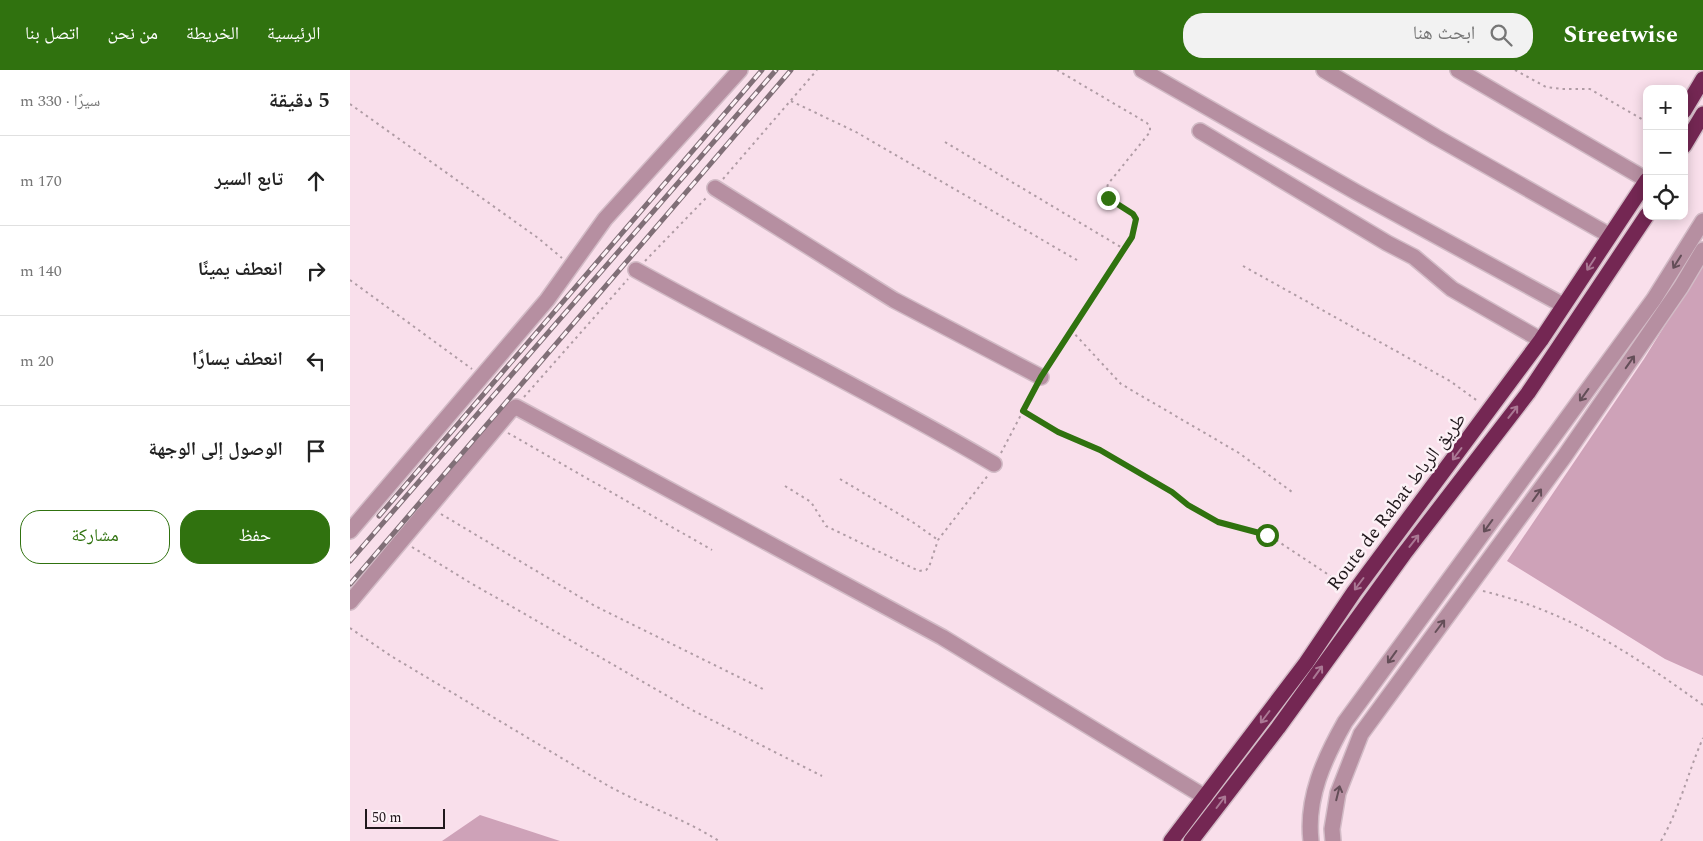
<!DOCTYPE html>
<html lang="ar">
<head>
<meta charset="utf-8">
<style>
  :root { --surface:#fff; --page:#f2f2f2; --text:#222; --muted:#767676; --line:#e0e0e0; --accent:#30720f }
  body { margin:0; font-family:Spectral,"Noto Naskh Arabic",serif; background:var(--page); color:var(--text); direction:rtl }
  .controls { position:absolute; right:15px; top:15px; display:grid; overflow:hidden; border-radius:10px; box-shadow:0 2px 12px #0003 }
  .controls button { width:45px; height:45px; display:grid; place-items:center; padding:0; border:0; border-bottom:1px solid var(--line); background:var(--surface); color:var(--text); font:25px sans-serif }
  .scale { position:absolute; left:15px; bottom:12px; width:80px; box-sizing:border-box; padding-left:5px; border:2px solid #21181c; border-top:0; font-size:14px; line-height:18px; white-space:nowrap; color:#21181c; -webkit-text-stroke:4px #fcf1f6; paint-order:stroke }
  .stop { position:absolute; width:15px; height:15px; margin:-11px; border:4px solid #30720f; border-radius:50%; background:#fff }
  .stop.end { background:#30720f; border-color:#fff; box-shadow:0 1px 5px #0008 }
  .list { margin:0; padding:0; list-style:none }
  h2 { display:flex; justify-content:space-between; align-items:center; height:65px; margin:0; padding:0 20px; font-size:21px }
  h2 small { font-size:16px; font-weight:400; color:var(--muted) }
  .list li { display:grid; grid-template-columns:32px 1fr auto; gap:15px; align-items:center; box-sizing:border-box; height:90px; padding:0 20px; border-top:1px solid var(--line) }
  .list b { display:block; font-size:19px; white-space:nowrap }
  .list em { font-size:16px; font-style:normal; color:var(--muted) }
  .actions { display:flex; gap:10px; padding:15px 20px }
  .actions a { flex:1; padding:11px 0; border:1px solid var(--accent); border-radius:20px; text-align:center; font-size:18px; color:var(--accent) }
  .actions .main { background:var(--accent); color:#fff }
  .icon { flex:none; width:28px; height:28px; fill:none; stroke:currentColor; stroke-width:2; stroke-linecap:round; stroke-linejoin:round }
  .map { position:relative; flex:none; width:1353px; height:771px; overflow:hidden; direction:ltr }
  header { display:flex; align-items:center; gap:30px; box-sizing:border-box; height:70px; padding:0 25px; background:var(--accent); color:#fff }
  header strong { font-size:24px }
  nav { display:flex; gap:28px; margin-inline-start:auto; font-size:18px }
  .search { width:350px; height:45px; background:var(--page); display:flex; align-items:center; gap:12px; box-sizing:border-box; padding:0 18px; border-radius:20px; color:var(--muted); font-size:19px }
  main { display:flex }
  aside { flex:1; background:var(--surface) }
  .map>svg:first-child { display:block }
  .forest { fill:#cea2b8 }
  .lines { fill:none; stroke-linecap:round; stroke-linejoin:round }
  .minor-casing { stroke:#d2bbc6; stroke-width:18 }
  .highway-casing { stroke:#d2bbc6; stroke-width:18 }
  .path { stroke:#b09ca5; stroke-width:2; stroke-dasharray:2.5 4; stroke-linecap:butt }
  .minor { stroke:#b68fa1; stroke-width:15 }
  .highway { stroke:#742753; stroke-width:15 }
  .rail-casing { stroke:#806f77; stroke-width:5 }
  .rail { stroke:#fcf1f6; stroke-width:3; stroke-dasharray:9; stroke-linecap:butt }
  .oneway { stroke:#644e58 }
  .oneway2 { stroke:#aa7894 }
  .route { stroke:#30720f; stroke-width:6 }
  .labels { text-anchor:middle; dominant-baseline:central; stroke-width:5; stroke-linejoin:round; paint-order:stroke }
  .street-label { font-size:19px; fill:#21181c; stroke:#fcf1f6 }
</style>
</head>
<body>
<header>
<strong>Streetwise</strong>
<div class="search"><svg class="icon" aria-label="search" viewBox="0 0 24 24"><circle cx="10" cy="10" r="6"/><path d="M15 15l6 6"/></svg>ابحث هنا</div>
<nav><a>الرئيسية</a><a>الخريطة</a><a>من نحن</a><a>اتصل بنا</a></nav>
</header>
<main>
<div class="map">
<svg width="1353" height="771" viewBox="0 0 1353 771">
  <rect width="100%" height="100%" fill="#f9dfeb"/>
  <g class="forest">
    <polygon points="1353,194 1353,606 1315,589 1157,491 1294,289"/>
    <polygon points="130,745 210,771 92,771"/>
  </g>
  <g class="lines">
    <defs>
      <g id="minor">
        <polyline points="792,0 1006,122 1213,235"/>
        <polyline points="974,0 1086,67 1259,165"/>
        <polyline points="1108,0 1297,110"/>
        <polyline points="850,61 1037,173 1064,187 1102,219 1191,270"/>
        <polyline points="365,118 544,230 691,307"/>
        <path d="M 286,200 C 405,266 527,325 644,394"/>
        <polyline points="0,461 197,230 255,149 390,0"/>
        <polyline points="0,532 160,341 166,337 592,567 855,727"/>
        <path d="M 961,771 C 956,728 974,689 995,652 L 1304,229 L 1353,151"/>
        <polyline points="983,771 982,759 988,723 1011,664 1214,387 1331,217 1353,180"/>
      </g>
      <g id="highway">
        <polyline points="1334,41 1353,9"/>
        <polyline points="1334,76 1353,44"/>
        <polyline points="821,771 956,593 1004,522 1191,270 1297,110"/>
        <polyline points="841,771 928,658 1054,484 1178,323 1297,145"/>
      </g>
    </defs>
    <use href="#minor" class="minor-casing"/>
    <use href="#highway" class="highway-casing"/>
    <g class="path">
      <polyline points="1165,0 1196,17 1212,19 1240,19 1297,52"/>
      <polyline points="441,31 506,62 727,190"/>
      <polyline points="0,34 188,168 212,188"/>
      <polyline points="595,72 774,179"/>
      <polyline points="373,109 467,0"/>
      <polyline points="295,191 356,128"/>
      <polyline points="893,196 1100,311 1129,332"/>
      <polyline points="0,210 122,299"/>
      <polyline points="721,260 771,314 889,383 942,422"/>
      <polyline points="697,297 782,167 786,149 783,144 758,128 756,121 758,114 800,62 800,57 797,53 707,0"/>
      <polyline points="174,327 278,209"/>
      <polyline points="673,341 708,362 750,380 822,422 838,435 868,452 923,468 994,515"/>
      <polyline points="158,363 362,480"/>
      <polyline points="651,383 685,318"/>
      <polyline points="490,409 564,453 588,470"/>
      <polyline points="435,416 461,432 476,456 569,501 576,500 579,497 588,470 639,404"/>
      <polyline points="91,444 245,536 413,619"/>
      <polyline points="62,477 119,512 342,640 472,706"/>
      <path d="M 1133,521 C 1220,542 1282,584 1353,635"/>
      <path d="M 0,558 L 41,586 L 255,714 C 292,735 333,748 369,771"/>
      <path d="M 1311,771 C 1330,738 1338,702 1353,668"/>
    </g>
    <use href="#minor" class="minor"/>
    <use href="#highway" class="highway"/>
    <defs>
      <g id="rail">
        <polyline points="29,446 412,0"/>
        <polyline points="0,491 426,0"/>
        <polyline points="0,514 441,0"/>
      </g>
    </defs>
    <use href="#rail" class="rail-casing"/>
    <use href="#rail" class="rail"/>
  </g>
  <defs><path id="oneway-shaft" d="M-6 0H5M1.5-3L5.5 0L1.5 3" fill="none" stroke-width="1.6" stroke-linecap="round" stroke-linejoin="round" transform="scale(1.25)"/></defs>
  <g class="oneway">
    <use href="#oneway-shaft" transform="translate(1327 192) rotate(122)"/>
    <use href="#oneway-shaft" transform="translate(1280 292) rotate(-55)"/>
    <use href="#oneway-shaft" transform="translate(1234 325) rotate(126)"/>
    <use href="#oneway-shaft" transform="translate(1187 425) rotate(-54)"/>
    <use href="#oneway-shaft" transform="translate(1138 456) rotate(126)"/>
    <use href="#oneway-shaft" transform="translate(1090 556) rotate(-53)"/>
    <use href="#oneway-shaft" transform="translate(1042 587) rotate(126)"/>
    <use href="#oneway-shaft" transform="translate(988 723) rotate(-76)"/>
  </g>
  <g class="oneway2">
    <use href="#oneway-shaft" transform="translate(1241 194) rotate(123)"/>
    <use href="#oneway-shaft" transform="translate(1163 342) rotate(-52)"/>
    <use href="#oneway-shaft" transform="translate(1107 384) rotate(127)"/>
    <use href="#oneway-shaft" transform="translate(1064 471) rotate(-52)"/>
    <use href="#oneway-shaft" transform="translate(1009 514) rotate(127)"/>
    <use href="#oneway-shaft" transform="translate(968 602) rotate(-54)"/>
    <use href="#oneway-shaft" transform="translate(915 647) rotate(127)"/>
    <use href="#oneway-shaft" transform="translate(871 732) rotate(-53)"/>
  </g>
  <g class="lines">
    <polyline class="route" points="758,128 783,144 786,149 782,167 691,307 673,341 708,362 750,380 822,422 838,435 868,452 917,465"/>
  </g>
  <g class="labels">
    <g class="street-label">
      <text transform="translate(1047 432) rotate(-53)">Route de Rabat طريق الرباط</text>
    </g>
  </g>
</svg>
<div class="controls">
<button>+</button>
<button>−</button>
<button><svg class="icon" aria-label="locate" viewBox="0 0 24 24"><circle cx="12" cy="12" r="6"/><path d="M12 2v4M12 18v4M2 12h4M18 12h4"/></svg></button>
</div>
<div class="scale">50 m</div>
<div class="stop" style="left:917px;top:465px"></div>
<div class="stop end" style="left:758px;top:128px"></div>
</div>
<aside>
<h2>5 دقيقة<small>سيرًا · 330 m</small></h2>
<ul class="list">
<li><svg class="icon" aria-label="ahead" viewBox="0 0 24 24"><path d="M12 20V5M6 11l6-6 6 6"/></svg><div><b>تابع السير</b></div><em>170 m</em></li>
<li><svg class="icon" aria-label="right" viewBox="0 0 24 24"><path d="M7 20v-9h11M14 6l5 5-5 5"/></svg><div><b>انعطف يمينًا</b></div><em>140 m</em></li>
<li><svg class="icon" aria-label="left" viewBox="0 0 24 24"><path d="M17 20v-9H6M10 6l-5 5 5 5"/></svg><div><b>انعطف يسارًا</b></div><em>20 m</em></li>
<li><svg class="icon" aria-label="arrive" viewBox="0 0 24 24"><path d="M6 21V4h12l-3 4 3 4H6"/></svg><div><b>الوصول إلى الوجهة</b></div></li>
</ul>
<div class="actions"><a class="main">حفظ</a><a>مشاركة</a></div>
</aside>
</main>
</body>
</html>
